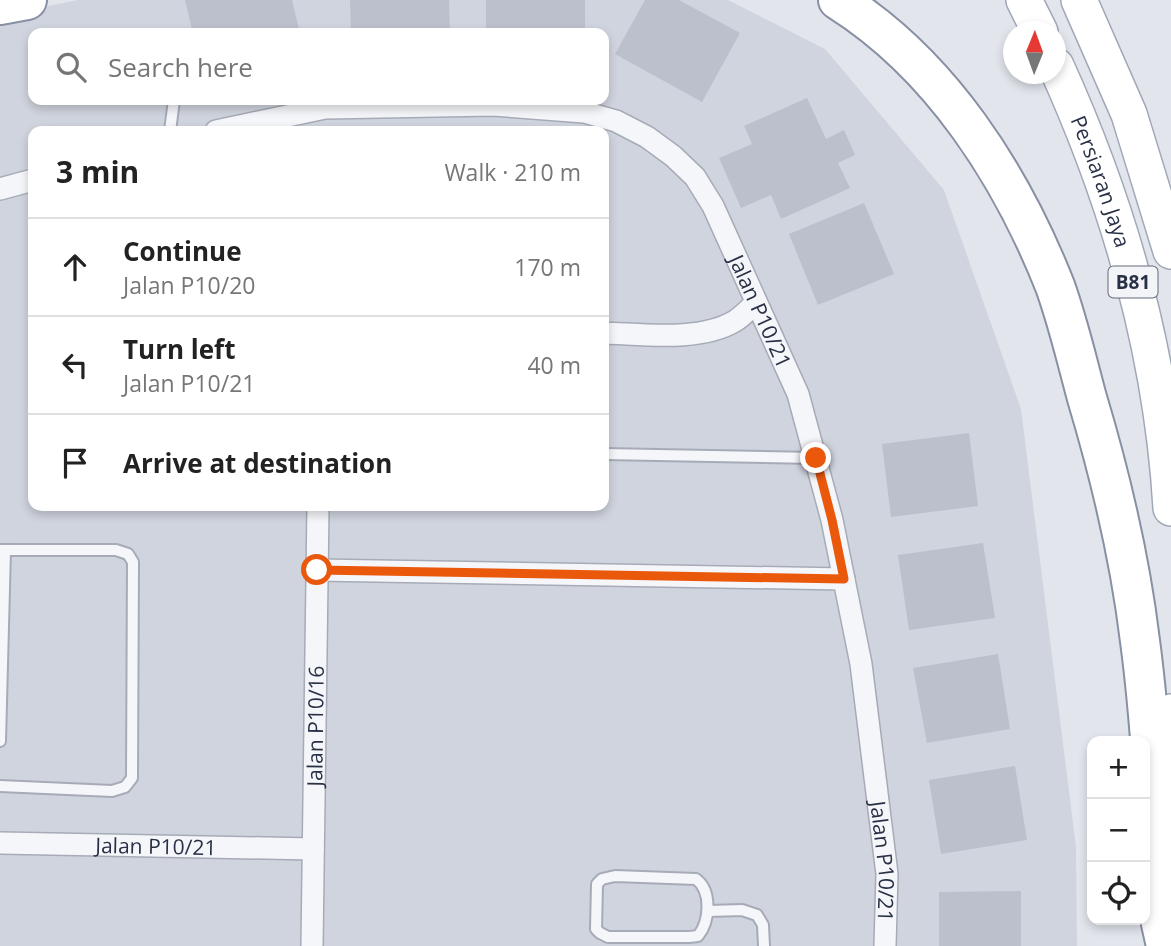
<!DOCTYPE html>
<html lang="en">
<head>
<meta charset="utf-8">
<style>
  :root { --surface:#fff; --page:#f6f6f6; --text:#222; --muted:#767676; --line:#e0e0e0 }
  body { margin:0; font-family:"Open Sans",sans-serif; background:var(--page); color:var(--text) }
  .controls { position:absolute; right:21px; bottom:21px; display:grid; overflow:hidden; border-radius:14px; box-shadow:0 4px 10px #0003 }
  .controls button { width:63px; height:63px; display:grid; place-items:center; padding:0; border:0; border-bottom:2px solid var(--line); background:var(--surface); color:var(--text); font:35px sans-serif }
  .compass { position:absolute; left:1003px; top:21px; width:63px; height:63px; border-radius:50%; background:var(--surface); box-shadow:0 4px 10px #0003; rotate:1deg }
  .stop { position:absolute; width:21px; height:21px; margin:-16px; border:5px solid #ea580c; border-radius:50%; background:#fff }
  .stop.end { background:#ea580c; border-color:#fff; box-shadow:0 2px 7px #0008 }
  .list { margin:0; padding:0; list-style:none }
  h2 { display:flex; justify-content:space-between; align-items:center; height:91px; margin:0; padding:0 28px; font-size:30px }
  h2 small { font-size:23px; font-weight:400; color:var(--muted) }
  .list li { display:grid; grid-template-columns:46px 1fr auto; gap:21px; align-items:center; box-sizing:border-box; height:98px; padding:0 28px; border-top:2px solid var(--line) }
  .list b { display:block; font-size:26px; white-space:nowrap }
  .list p { margin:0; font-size:23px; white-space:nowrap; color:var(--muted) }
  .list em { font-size:23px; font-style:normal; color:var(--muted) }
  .icon { flex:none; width:38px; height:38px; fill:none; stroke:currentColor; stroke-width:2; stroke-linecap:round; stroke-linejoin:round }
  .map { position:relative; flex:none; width:1171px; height:946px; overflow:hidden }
  .search { position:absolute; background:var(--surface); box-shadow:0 4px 10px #0003; left:28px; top:28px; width:581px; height:77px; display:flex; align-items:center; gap:18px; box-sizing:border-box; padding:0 24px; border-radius:14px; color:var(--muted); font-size:26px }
  .panel { position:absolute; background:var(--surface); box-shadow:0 4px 10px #0003; left:28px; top:126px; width:581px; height:385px; border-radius:14px }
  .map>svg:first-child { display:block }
  .built { fill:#d0d4de; fill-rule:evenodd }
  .building { fill:#bcc0cc }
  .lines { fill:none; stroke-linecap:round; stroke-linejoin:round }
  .service-casing { stroke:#a6abb7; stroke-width:14 }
  .minor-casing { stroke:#a6abb7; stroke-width:24 }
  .primary-casing { stroke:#a0a8b8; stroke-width:38 }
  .motorway-casing { stroke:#8890a3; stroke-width:42 }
  .service { stroke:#f5f6f9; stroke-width:10 }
  .minor { stroke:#f5f6f9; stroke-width:21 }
  .primary { stroke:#fff; stroke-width:35 }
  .motorway { stroke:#fff; stroke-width:38 }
  .route { stroke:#ea580c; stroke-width:9 }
  .labels { text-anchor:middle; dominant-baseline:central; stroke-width:5; stroke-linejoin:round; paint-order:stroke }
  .shield { fill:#f2f4f8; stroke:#656b7b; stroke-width:2 }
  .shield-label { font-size:19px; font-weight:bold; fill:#283045 }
  .street-label { font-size:21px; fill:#283045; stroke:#f2f4f8 }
</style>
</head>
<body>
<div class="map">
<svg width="1171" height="946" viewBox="0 0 1171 946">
  <rect width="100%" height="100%" fill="#e2e5ec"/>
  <path class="built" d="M 78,0 L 728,0 L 825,49 L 944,190 L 1021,409 L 1076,847 L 1077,946 L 0,946 L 0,16 ZM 33,33 L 604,33 L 604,100 L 33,100 ZM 33,131 L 604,131 L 604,506 L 33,506 Z"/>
  <g class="building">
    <polygon points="185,0 292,0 300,33 193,33"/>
    <polygon points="350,0 449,0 450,33 351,33"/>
    <rect x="486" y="0" width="99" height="33"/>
    <polygon points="645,0 679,0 740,33 702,102 615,54"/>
    <polygon points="807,98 826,139 844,130 855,155 838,163 850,188 781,219 771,195 741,208 719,158 752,144 744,126"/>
    <polygon points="864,203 894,274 818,305 789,234"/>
    <polygon points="969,433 978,506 891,517 882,444"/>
    <polygon points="983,543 995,618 909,630 898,555"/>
    <polygon points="998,654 1010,729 927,743 913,668"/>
    <polygon points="1015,766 1027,840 941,854 929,780"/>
    <polygon points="1021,891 1021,946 939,946 939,892"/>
  </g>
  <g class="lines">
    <defs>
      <g id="service">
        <polyline points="170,131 174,100"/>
        <polyline points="604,454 816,458"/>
        <polyline points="0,550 116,550 128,554 133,562 132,778 125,787 112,791 0,786"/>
        <polyline points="0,741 5,550"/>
        <path d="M 615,876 L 696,879 C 712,891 710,921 698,936 L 689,937 L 608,937 L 600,933 L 596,929 L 597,884 L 602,879 Z"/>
        <polyline points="708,911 742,910 757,915 763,925 764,946"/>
      </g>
      <g id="minor">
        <path id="s1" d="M 216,131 L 325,108 L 493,105 L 584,112 L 616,121 L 647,137 L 673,156 L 695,177 L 713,206 L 798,394 L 832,520 L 861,664 L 887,874 L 885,946"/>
        <polyline points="0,189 33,180"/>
        <path d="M 604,333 C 643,334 700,342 735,321 C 743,316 749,309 756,303"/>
        <polyline points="317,570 844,579"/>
        <path id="s2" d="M 0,843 L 313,849"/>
        <path id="s3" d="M 312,946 L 318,506"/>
      </g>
      <g id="primary">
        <polyline points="1024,0 1040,32"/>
        <polyline points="1079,0 1129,114 1171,251"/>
        <path id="s4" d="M 1056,66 C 1119,205 1162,355 1171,508"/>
        <polyline points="1169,799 1171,712"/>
      </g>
      <g id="motorway">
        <path d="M 838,0 C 941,65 1011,175 1055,286 C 1068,322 1077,361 1087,398 C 1111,478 1130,558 1140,641 C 1147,693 1151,746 1154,799 C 1155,829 1151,860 1154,889 C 1157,908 1162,927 1166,946"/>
        <polyline points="0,5 27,0"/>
      </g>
    </defs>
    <use href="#service" class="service-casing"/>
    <use href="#minor" class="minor-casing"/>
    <use href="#primary" class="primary-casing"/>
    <use href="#motorway" class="motorway-casing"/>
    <use href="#service" class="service"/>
    <use href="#minor" class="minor"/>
    <use href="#primary" class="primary"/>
    <use href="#motorway" class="motorway"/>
  </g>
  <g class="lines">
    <polyline class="route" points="317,570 844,579 832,520 816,458"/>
  </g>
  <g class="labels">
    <rect class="shield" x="1108.5" y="266.5" width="49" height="31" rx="5"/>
    <g class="shield-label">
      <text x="1133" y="282">B81</text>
    </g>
    <g class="street-label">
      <text stroke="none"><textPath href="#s4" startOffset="124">Persiaran Jaya</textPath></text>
      <text stroke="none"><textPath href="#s1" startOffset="651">Jalan P10/21</textPath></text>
      <text stroke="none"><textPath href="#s3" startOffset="220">Jalan P10/16</textPath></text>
      <text stroke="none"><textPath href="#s2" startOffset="156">Jalan P10/21</textPath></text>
      <text stroke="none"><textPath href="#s1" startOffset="1218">Jalan P10/21</textPath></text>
    </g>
  </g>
</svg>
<div class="controls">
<button>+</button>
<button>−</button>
<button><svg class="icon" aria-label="locate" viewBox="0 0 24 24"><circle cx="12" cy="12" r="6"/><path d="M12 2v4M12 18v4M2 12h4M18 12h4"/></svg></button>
</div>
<svg class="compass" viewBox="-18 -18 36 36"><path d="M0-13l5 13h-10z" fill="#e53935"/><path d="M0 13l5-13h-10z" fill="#767676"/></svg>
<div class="stop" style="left:317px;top:570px"></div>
<div class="stop end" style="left:816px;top:458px"></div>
<div class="search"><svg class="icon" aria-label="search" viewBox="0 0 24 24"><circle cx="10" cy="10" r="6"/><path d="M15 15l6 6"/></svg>Search here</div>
<section class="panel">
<h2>3 min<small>Walk · 210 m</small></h2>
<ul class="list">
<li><svg class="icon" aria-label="ahead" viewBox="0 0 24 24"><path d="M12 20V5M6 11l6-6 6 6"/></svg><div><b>Continue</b><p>Jalan P10/20</p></div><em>170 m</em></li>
<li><svg class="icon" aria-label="left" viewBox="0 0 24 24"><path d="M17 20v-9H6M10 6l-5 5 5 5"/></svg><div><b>Turn left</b><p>Jalan P10/21</p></div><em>40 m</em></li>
<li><svg class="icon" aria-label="arrive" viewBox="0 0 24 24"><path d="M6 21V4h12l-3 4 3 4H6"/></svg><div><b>Arrive at destination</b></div></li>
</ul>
</section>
</div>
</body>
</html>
